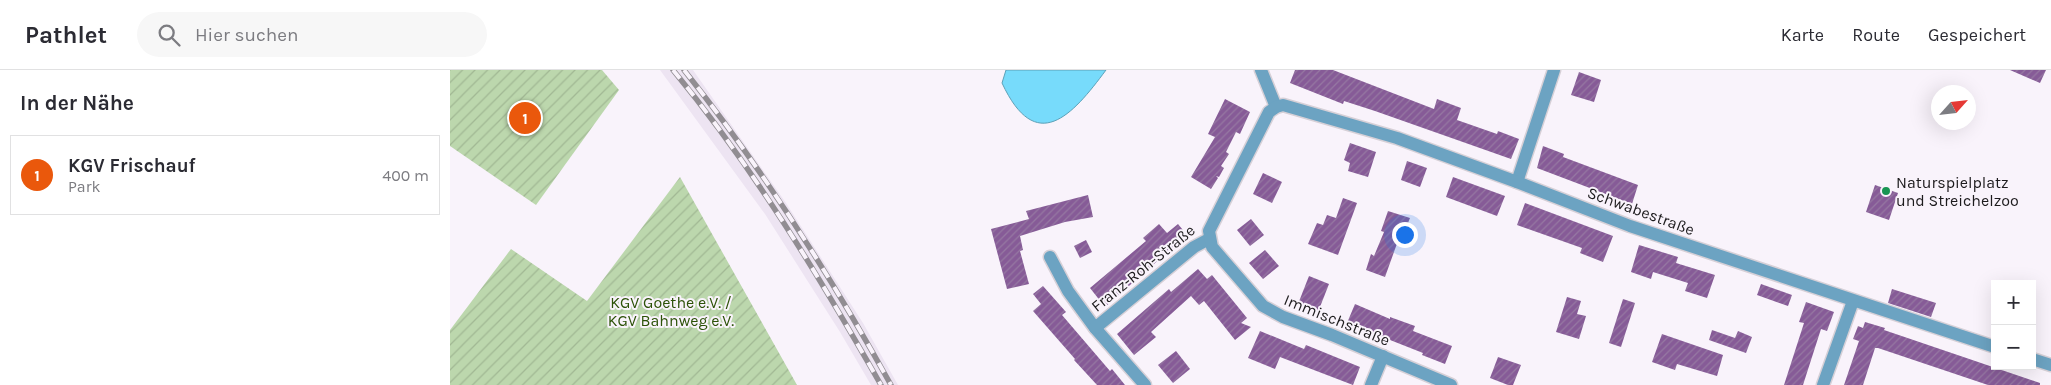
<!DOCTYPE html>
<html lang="de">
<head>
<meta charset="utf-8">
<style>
  :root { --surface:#fff; --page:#f7f7f7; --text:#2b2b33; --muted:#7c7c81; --line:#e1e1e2; --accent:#ea580c }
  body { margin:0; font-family:Karla,sans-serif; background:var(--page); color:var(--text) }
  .controls { position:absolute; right:15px; bottom:15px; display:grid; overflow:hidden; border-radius:0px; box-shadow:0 5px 20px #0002 }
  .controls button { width:45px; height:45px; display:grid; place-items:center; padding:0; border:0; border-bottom:1px solid var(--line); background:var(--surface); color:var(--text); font:25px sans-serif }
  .compass { position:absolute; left:1481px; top:15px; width:45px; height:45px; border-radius:50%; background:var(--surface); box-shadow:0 5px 20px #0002; rotate:63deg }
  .you { position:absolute; left:954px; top:164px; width:18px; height:18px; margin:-12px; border:4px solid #fff; border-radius:50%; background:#1a73e8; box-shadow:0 0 0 8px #1a73e833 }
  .badge { display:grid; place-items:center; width:32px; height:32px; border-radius:50%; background:var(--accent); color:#fff; font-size:16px; font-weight:700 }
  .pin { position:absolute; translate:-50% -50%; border:2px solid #fff; box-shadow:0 1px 5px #0006 }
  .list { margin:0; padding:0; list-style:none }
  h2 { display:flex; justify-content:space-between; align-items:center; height:65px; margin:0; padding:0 20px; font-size:21px }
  h2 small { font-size:16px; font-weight:400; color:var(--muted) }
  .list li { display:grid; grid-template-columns:32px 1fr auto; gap:15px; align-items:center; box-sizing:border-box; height:80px; margin:0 10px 10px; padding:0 10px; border:1px solid var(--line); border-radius:0px }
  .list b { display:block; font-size:19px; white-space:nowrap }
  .list p { margin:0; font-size:16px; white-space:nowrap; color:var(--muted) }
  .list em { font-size:16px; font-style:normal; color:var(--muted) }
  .icon { flex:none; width:28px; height:28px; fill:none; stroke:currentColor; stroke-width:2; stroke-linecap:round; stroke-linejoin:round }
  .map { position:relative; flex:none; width:1601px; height:315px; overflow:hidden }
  header { display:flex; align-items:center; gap:30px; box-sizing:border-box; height:70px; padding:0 25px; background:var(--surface); border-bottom:1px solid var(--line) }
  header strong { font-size:24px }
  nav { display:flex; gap:28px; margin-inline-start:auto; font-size:18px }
  .search { width:350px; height:45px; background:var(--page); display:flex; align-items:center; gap:12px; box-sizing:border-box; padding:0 18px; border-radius:28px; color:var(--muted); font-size:19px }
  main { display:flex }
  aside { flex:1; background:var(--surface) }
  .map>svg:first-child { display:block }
  .built { fill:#ede4f2 }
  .garden { fill:url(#garden-furrows) }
  .water { fill:#77dbfb; stroke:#5ca1b8 }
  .building { fill:url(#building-hatch) }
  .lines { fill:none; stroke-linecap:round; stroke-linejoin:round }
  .street-casing { stroke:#d6d0d7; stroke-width:15 }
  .street { stroke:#6ca3c2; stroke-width:12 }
  .rail-casing { stroke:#918d92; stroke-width:5.5 }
  .rail { stroke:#f9f3fb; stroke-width:4; stroke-dasharray:11; stroke-linecap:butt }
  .poi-dot { fill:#189552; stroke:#f9f3fb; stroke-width:2 }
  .labels { text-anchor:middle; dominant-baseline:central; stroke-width:4; stroke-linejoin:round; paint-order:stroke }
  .poi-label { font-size:16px; fill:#1d1b1d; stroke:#f9f3fb; text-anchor:start }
  .street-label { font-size:16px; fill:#1d1b1d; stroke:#f9f3fb }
  .park-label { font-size:16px; fill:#2c5208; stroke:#f9f3fb }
</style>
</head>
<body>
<header>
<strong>Pathlet</strong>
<div class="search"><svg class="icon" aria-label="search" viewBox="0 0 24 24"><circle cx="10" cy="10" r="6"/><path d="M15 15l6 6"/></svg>Hier suchen</div>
<nav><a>Karte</a><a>Route</a><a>Gespeichert</a></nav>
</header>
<main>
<aside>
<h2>In der Nähe<small></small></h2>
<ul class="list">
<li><span class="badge">1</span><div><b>KGV Frischauf</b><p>Park</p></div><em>400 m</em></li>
</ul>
</aside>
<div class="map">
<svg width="1601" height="315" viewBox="0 0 1601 315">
  <defs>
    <pattern id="garden-furrows" width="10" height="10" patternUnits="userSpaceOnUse" patternTransform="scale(1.25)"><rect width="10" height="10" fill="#bcd7ad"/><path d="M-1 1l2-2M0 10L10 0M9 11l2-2" fill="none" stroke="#a1b894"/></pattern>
    <pattern id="building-hatch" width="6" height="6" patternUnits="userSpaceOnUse" patternTransform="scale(1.25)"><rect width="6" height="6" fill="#865b97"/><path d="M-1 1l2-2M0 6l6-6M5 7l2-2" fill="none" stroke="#9678a2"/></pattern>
  </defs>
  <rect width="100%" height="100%" fill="#f9f3fb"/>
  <polygon class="built" points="210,0 243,0 336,133 413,253 448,315 421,315 390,262 315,144"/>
  <g class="garden">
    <polygon points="0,0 152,0 169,20 86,135 0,76"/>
    <polygon points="230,107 347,315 0,315 0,260 61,179 137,231"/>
  </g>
  <path class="water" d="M 556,0 L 656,0 C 622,46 586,86 552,13 Z"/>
  <g class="building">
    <polygon points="845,0 883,0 984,39 987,29 1011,38 1007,50 1047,64 1048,61 1069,69 1061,89 925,41 894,31 893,34 840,13"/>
    <polygon points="1560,0 1596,0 1590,13"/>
    <polygon points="1129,2 1151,10 1144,32 1121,25"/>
    <polygon points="775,29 800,42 790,64 786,62 776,82 779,84 771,96 774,98 769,107 766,106 768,108 761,119 741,107 765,67 758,64"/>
    <polygon points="900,73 926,82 918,107 898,101 900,93 894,90"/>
    <polygon points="1093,76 1114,84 1113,87 1188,115 1182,134 1087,98"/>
    <polygon points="957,91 977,98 970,117 951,110"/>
    <polygon points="813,103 832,112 822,133 803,124"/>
    <polygon points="1003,107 1055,126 1047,146 996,127"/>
    <polygon points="1425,115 1448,123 1439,150 1416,142"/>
    <polygon points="638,125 643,147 615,152 570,166 573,180 570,181 579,214 557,219 541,159 579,149 576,141"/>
    <polygon points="893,128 907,133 888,185 858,174 867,153 873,155 877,145 886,148"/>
    <polygon points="1075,133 1163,166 1153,192 1130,183 1132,178 1067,155"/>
    <polygon points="938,141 960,148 952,169 949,168 935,207 916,200 921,184 924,186 934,162 931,161"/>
    <polygon points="801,149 814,165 800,176 787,160"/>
    <polygon points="709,154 717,163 728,154 737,165 655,237 640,218 696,171 693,168"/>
    <polygon points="636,170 642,182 630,188 624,176"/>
    <polygon points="1189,175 1228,187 1226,193 1265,205 1257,228 1235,221 1238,213 1203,202 1201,209 1181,202"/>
    <polygon points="815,180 829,196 813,209 799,193"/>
    <polygon points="748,199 757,209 762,205 797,248 791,253 801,257 785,270 754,231 749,235 741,226 701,262 706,267 684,285 667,264 719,219 721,222"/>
    <polygon points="859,206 879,214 868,242 848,234"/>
    <polygon points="1311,214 1342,225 1338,236 1307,225"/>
    <polygon points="593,216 616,242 612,245 660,301 662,299 675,315 647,315 624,290 625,289 583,241 591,234 583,224"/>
    <polygon points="1442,219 1486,233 1481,247 1438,233"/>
    <polygon points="1117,227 1131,231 1127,244 1136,246 1129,269 1106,262"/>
    <polygon points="1173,229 1185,233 1171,277 1159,273"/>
    <polygon points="1356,232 1384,242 1377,261 1371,259 1353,315 1334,315 1354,253 1349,252"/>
    <polygon points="905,234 940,249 940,247 965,256 963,261 1002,276 995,294 972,285 973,283 897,253"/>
    <polygon points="1415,252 1435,258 1434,260 1590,313 1590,315 1538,315 1428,278 1425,278 1413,315 1394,315 1409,271 1403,269 1408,256 1413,258"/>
    <polygon points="1262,260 1285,268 1288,261 1302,267 1296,283 1259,270"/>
    <polygon points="810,261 854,279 856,275 910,297 903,315 830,287 825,299 798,288"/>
    <polygon points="1212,264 1273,285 1267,306 1227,294 1225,300 1202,292"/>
    <polygon points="726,281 740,299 723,313 708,295"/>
    <polygon points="1048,287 1071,295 1063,315 1058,315 1040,308"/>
  </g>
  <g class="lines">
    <defs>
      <g id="street">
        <polyline points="811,0 826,37"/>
        <polyline points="1067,112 1104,0"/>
        <polyline points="600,187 618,221 645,258 695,315"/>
        <polyline points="645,258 744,177 759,169"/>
        <polyline points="1582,289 1601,295"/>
        <polyline points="921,315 933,286"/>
        <polyline points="1001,315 882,265 833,247 813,236 762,177 759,161 819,42 826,37 833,35 947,68 1067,112 1180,156 1545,277"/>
        <polyline points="1373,315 1403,231"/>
      </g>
    </defs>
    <use href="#street" class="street-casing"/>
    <use href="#street" class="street"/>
    <defs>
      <g id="rail">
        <path d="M 223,0 C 303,97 369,206 431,315"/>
        <path d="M 234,0 C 312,98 380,205 441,315"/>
      </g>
    </defs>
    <use href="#rail" class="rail-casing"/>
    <use href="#rail" class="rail"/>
  </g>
  <circle class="poi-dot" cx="1436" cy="121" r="5"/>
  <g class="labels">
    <g class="poi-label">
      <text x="1446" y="112">Naturspielplatz<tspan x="1446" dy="18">und Streichelzoo</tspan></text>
    </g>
    <g class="street-label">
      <text transform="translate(1191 141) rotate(20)">Schwabestraße</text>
      <text transform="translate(693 198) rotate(-39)">Franz-Roh-Straße</text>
      <text transform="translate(887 250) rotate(22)">Immischstraße</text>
    </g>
    <g class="park-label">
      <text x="221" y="232">KGV Goethe e.V. /<tspan x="221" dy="18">KGV Bahnweg e.V.</tspan></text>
    </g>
  </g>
</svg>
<div class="controls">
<button>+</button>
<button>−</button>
</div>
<svg class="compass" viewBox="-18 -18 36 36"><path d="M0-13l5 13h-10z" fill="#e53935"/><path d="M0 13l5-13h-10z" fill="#7c7c81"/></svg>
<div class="you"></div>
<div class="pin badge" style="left:75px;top:48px">1</div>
</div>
</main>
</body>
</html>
